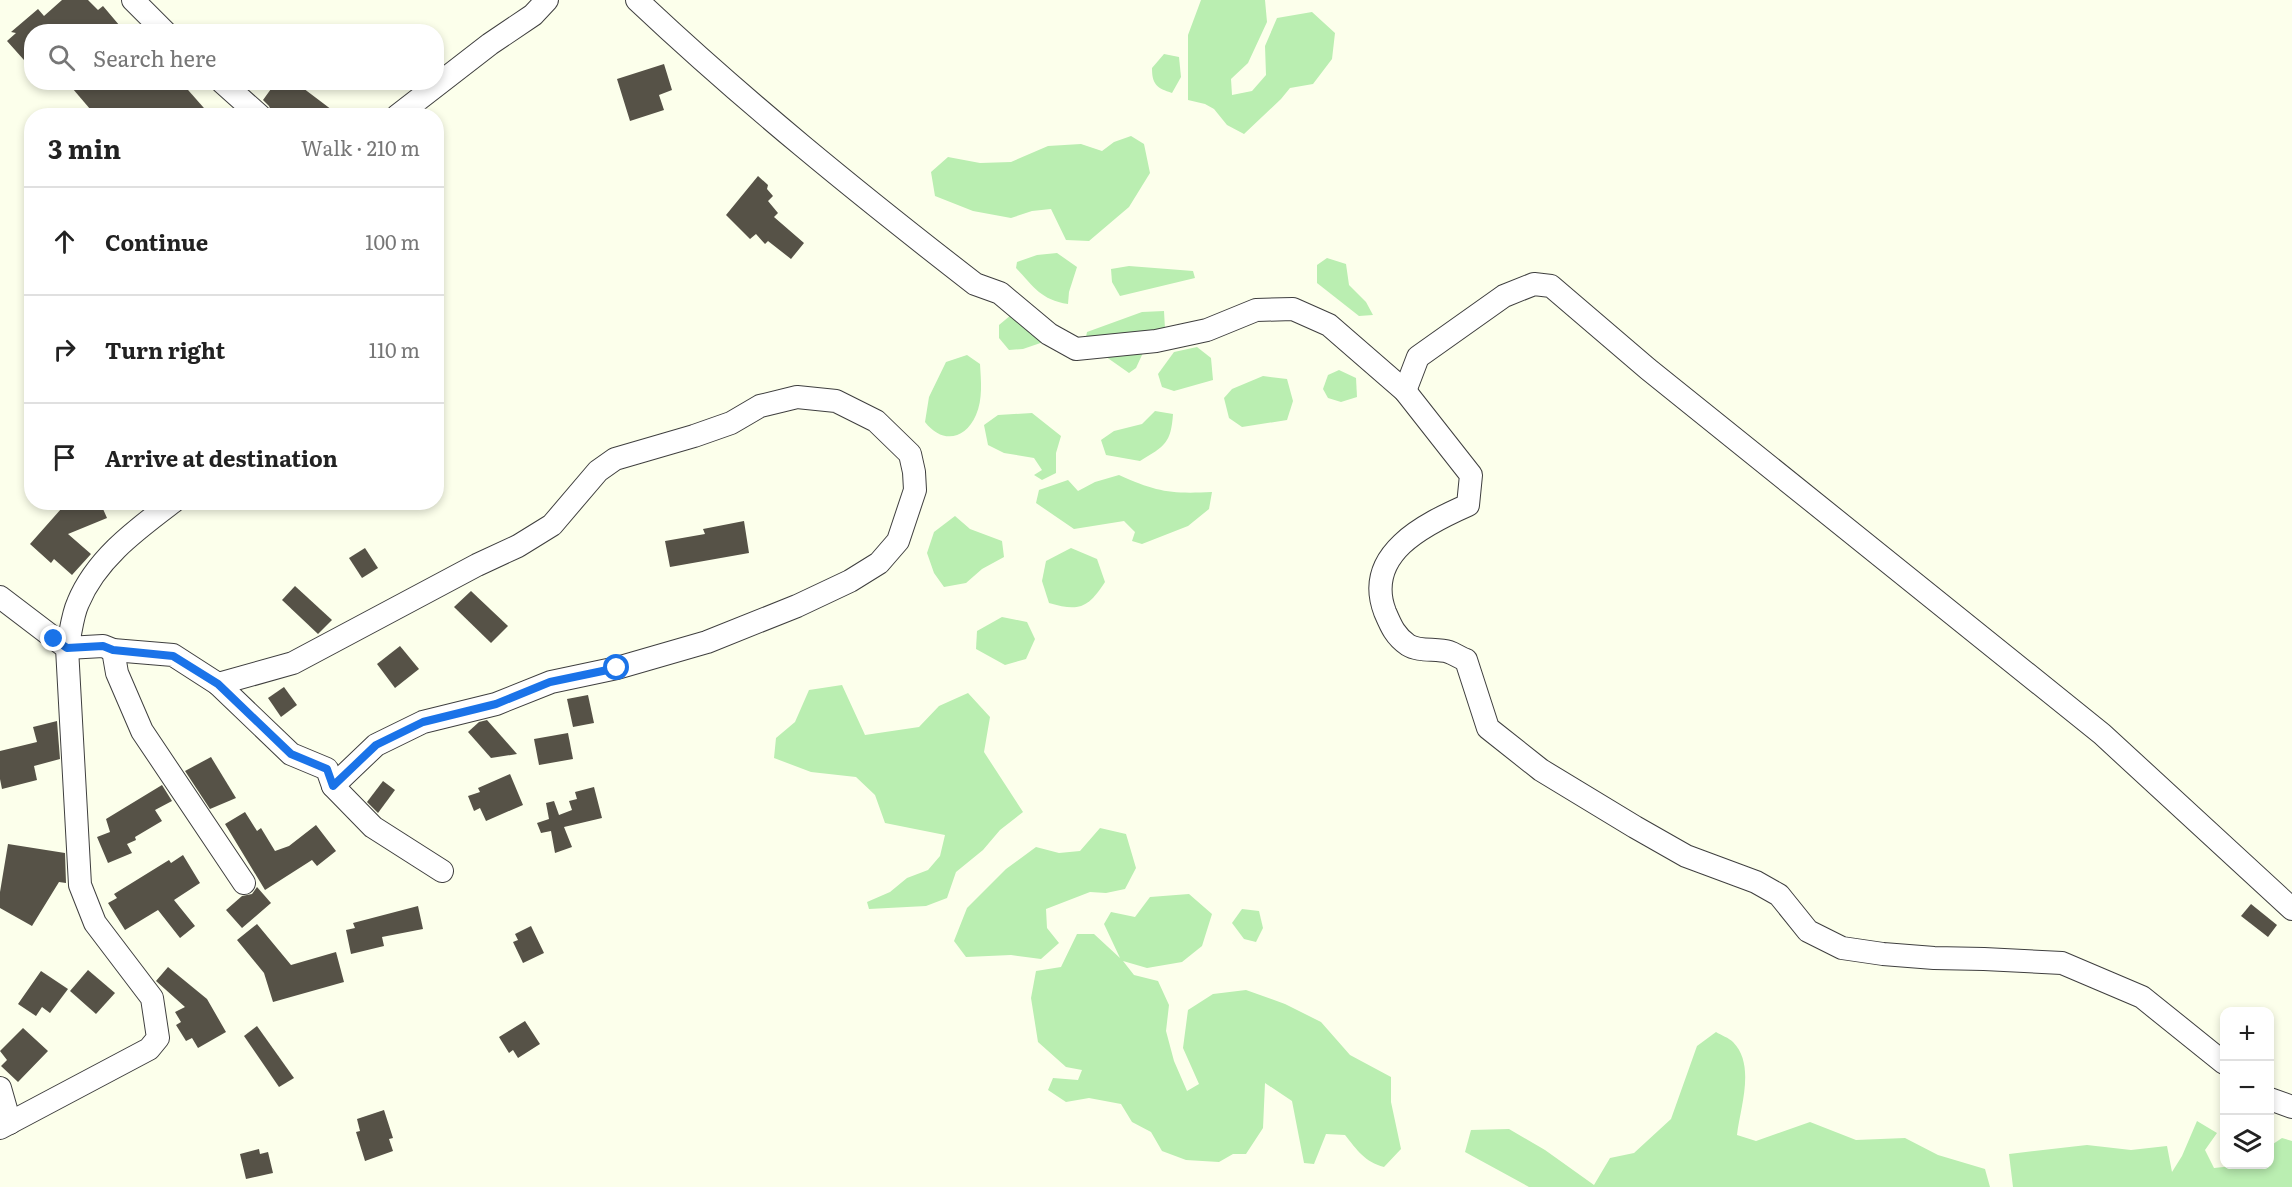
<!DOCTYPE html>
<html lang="en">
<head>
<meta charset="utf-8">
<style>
  :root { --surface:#fff; --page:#f6f6f6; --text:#222; --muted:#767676; --line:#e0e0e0 }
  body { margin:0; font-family:Literata,serif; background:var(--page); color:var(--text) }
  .controls { position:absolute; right:18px; bottom:18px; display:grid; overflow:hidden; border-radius:12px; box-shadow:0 3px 9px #0003 }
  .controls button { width:54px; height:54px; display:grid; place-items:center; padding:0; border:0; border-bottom:2px solid var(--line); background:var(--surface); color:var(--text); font:30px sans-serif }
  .stop { position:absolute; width:18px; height:18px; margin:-14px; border:4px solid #1a73e8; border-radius:50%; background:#fff }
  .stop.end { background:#1a73e8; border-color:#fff; box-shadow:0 2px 6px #0008 }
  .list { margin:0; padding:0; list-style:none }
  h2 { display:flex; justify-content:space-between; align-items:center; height:78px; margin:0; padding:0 24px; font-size:26px }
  h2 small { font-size:20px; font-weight:400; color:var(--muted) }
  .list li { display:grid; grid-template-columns:39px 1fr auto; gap:18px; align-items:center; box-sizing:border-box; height:108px; padding:0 24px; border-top:2px solid var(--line) }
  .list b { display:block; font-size:22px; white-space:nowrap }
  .list em { font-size:20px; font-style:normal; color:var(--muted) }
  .icon { flex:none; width:33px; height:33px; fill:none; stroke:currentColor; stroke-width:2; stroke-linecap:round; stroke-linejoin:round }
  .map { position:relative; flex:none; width:2292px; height:1187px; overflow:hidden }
  .search { position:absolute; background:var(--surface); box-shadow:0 3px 9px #0003; left:24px; top:24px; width:420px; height:66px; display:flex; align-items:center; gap:15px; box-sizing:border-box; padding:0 21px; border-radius:24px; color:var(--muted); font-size:22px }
  .panel { position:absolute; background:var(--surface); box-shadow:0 3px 9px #0003; left:24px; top:108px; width:420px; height:402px; border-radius:24px }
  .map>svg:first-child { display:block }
  .green { fill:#baeeb1 }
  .building { fill:#565247 }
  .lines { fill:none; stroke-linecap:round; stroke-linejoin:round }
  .minor-casing { stroke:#3f3f3f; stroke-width:24 }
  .minor { stroke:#fff; stroke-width:22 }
  .route { stroke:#1a73e8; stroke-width:8 }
</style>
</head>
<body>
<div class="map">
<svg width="2292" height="1187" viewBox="0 0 2292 1187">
  <rect width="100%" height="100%" fill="#fcffeb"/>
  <g class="green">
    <polygon points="1201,0 1265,0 1267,22 1248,63 1231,79 1232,95 1252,91 1266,75 1265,46 1277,18 1312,12 1335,33 1332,59 1313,84 1290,88 1281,99 1244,134 1227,125 1214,109 1205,104 1188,100 1188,35"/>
    <path d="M 1164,54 L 1179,57 L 1181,77 L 1172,93 C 1157,88 1152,85 1152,68 Z"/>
    <polygon points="1131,136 1144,144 1150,173 1129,207 1089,241 1066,240 1051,209 1032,211 1011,218 973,211 935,196 931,172 948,157 980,163 1011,162 1048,146 1081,144 1102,151 1114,142"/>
    <path d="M 1057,253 L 1077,267 L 1069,292 L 1068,304 C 1041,300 1034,287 1016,268 L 1017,262 L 1037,255 Z"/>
    <polygon points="1327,258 1346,264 1349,285 1366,302 1373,315 1359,316 1317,283 1317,265"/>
    <polygon points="1129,266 1193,271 1195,278 1120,296 1112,282 1111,269"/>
    <polygon points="1164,311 1166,347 1147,344 1136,368 1129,373 1085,342 1087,332 1142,312"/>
    <polygon points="1011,315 1052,339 1023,349 1009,350 999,338 999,325"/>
    <polygon points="1197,347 1211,358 1213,380 1174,391 1162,387 1158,374 1174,352"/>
    <path d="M 967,355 L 980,364 C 981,381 983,399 976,415 C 965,440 942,444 925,422 L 929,397 L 946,362 Z"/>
    <polygon points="1339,370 1356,378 1357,397 1341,402 1328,398 1323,389 1328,375"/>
    <polygon points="1263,376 1287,379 1293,401 1287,420 1242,427 1229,418 1224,398 1232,389"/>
    <path d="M 1155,411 L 1173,414 C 1171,443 1165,446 1140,461 L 1106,455 L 1101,440 L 1114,431 L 1142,424 Z"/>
    <polygon points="1032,413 1061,436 1056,453 1056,473 1042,480 1034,475 1042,470 1034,458 1004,453 988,445 984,425 998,415"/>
    <path d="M 1119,475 C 1157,492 1170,494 1212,492 L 1209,509 L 1188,526 L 1142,544 L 1132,541 L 1135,532 L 1124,521 L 1074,529 L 1036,503 L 1039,490 L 1068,480 L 1078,491 L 1095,482 Z"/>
    <polygon points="955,516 970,529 1002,541 1004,557 982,569 966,583 944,587 934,573 927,553 934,532"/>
    <path d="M 1071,548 L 1097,559 L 1105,582 C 1088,608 1079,612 1049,603 L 1042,581 L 1046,561 Z"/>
    <polygon points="1002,617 1027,622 1035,639 1026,659 1005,665 976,649 977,631"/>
    <polygon points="842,685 865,735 919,727 939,706 968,693 990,717 984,752 1023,812 1000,830 983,850 956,872 947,898 926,906 869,909 867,902 890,892 907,878 928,870 940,856 945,835 885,823 875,795 856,777 811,772 774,758 776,738 795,722 809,690"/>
    <polygon points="1100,828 1126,834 1136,868 1125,889 1106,893 1090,892 1046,909 1047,928 1059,943 1041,959 1011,955 966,957 954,941 967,908 1006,869 1036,847 1059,853 1080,851"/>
    <path d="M 1189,894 L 1212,914 L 1202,946 L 1182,962 L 1147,968 L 1123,961 L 1134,975 L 1158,981 L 1169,1005 L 1166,1031 L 1174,1061 L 1187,1091 L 1199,1084 L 1183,1048 L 1188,1010 L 1213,994 L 1246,990 L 1285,1004 L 1321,1022 L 1350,1055 L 1391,1077 L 1391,1102 L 1401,1149 L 1384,1167 C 1365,1162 1357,1150 1345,1135 L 1326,1134 L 1314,1164 L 1304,1163 L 1292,1101 L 1265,1083 L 1263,1128 L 1246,1154 L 1233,1154 L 1219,1162 L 1186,1160 L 1162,1151 L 1151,1132 L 1132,1122 L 1121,1104 L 1089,1098 L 1066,1102 L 1048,1090 L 1053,1078 L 1078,1080 L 1082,1070 L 1066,1067 L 1038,1042 L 1031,998 L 1036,971 L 1061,967 L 1077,934 L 1094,934 L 1120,958 L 1104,924 L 1111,912 L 1135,917 L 1150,897 Z"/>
    <polygon points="1242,909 1259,911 1263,928 1256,942 1244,939 1232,923"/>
    <path d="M 1716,1032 C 1721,1035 1729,1038 1733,1042 C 1756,1065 1740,1108 1737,1135 L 1756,1141 L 1810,1122 L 1856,1140 L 1905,1138 L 1938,1155 L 1985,1169 L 1990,1187 L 1529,1187 L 1465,1152 L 1471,1130 L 1509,1129 L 1545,1150 L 1594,1185 L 1610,1158 L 1634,1153 L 1671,1119 L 1697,1046 Z"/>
    <polygon points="2197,1121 2217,1133 2205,1150 2214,1168 2242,1165 2270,1164 2270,1146 2282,1138 2292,1141 2292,1187 2013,1187 2009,1154 2087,1145 2131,1150 2167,1146 2172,1172 2182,1156"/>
  </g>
  <g class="building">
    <polygon points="62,0 88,0 98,10 103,6 125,32 32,32 32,69 7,41 16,33 11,32 38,9 44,16"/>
    <polygon points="664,64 672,90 659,95 664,110 630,121 617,79"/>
    <polygon points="67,82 181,82 211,116 96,116"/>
    <polygon points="276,82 295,82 340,116 273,116 269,106 263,100"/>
    <polygon points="758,176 768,185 767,189 773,196 768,201 778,213 774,217 804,243 791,259 768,241 765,244 756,234 750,239 726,215"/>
    <polygon points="77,502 100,502 107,518 68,534 91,554 72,575 54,559 51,563 30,544 61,509"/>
    <polygon points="744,521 749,553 670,567 665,541 705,534 703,529"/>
    <polygon points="365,548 378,568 362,578 349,558"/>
    <polygon points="295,586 332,620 318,634 282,600"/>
    <polygon points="471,591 508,626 491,643 454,607"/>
    <polygon points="400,646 419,669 395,688 377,664"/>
    <polygon points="284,687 297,705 281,717 268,698"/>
    <polygon points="588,695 594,723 573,727 567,699"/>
    <polygon points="487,720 517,754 491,758 468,732 479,722"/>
    <polygon points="57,721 60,759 34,766 37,780 2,789 0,779 0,751 37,742 33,727"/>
    <polygon points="568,733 573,759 539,765 534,739"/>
    <polygon points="211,757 236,798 210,809 185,771"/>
    <polygon points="510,774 523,805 486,821 480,808 474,811 468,796 480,792 478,788"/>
    <polygon points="383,781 395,790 378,813 367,802"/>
    <polygon points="162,785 172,801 155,810 162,821 135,837 136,840 127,844 132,853 108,863 97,837 110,832 106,819"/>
    <polygon points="594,787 602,818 564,827 572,847 555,853 551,831 541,833 537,823 549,819 546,803 554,801 559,815 572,810 569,801 577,799 575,792"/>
    <polygon points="245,812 257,831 261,828 275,851 289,846 316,825 336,851 317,866 312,860 265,890 225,824"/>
    <polygon points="8,844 65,853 66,883 59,882 32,926 0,908 0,892"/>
    <polygon points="183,855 200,883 174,900 195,926 180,938 158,910 125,930 108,903 117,898 114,894 169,860 171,863"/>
    <polygon points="257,887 271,903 242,928 226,910 242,896 252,894"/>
    <polygon points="2251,904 2277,925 2268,937 2241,916"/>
    <polygon points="418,906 423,929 382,937 384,946 351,954 346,930 355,928 353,923"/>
    <polygon points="257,924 291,965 336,952 344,982 273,1002 264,973 237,940"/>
    <polygon points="531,926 544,953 523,963 513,942 518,940 515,934"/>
    <polygon points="168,967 207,999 226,1032 198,1048 192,1038 186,1041 176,1025 181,1022 175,1012 185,1007 156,981"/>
    <polygon points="88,970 115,993 96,1014 70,991"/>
    <polygon points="41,971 68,989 50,1013 42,1007 36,1016 18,1004"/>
    <polygon points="525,1021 540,1044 518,1058 513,1050 509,1053 499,1037"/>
    <polygon points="257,1026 294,1078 279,1087 244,1036"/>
    <polygon points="23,1028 48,1051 18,1082 1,1066 7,1060 0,1051"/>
    <polygon points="384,1110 393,1138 389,1139 393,1151 365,1161 356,1132 360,1131 357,1119"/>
    <polygon points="259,1149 260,1154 268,1152 273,1173 246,1179 240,1154"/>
  </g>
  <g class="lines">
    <defs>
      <g id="minor">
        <polyline points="133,0 165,32"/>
        <path d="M 637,0 C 744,101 859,194 975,284 L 1000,293 L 1049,334 L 1076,349 L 1156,341 L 1207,330 L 1256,310 L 1293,309 L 1329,325 L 1405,391 L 1471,475 L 1468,505 C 1425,524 1363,554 1385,612 C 1391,626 1395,636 1408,645 C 1419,652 1437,648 1449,652 C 1455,654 1460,658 1466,660 L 1488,728 L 1541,770 L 1635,827 L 1686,856 L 1756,882 L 1779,895 L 1808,931 L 1842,948 L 1883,954 L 1934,958 L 1984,959 L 2062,963 L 2142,997 L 2224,1063"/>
        <polyline points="222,82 260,116"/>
        <polyline points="397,116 490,44 533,15 547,0"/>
        <polyline points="1405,391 1418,357 1504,296 1534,284 1551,286 1648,369 2102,734 2292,909"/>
        <path d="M 173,502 C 136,530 96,559 78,603 C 72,616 71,633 67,648 L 103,646 L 113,650 L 173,655 L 218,684 L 293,663 L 477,565 L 518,546 L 552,525 L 598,471 L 615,459 L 694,436 L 731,423 L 760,406 L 797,397 L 836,401 L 876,421 L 910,454 L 914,472 L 915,490 L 898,541 L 879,563 L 850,581 L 797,606 L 707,642 L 617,668 L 551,682 L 496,704 L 423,722 L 376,745 L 333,786"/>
        <polyline points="0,597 67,648 80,885 95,923 152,998 158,1038 149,1049 0,1128"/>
        <polyline points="113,650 117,673 142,731 244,883"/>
        <polyline points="218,684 291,754 327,769 333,786 373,827 442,871"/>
        <polyline points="0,1088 10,1123"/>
        <polyline points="2270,1099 2292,1107"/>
      </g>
    </defs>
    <use href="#minor" class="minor-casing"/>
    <use href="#minor" class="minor"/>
  </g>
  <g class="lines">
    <polyline class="route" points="54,639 67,648 103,646 113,650 173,656 218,684 291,754 327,769 333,786 376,745 423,722 496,704 550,682 617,668"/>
  </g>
</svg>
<div class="controls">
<button>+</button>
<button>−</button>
<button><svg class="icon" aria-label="layers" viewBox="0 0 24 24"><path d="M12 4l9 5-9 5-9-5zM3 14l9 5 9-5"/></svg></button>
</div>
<div class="stop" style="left:617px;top:668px"></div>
<div class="stop end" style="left:54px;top:639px"></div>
<div class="search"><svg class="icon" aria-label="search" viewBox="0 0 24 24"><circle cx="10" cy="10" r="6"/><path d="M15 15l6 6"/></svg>Search here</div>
<section class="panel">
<h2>3 min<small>Walk · 210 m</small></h2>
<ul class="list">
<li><svg class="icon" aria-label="ahead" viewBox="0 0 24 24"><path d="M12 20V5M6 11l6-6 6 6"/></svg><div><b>Continue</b></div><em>100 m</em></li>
<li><svg class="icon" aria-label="right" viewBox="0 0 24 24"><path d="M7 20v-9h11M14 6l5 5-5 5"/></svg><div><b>Turn right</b></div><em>110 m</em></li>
<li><svg class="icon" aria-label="arrive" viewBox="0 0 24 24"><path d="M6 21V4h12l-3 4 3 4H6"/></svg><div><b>Arrive at destination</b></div></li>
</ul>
</section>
</div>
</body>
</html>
